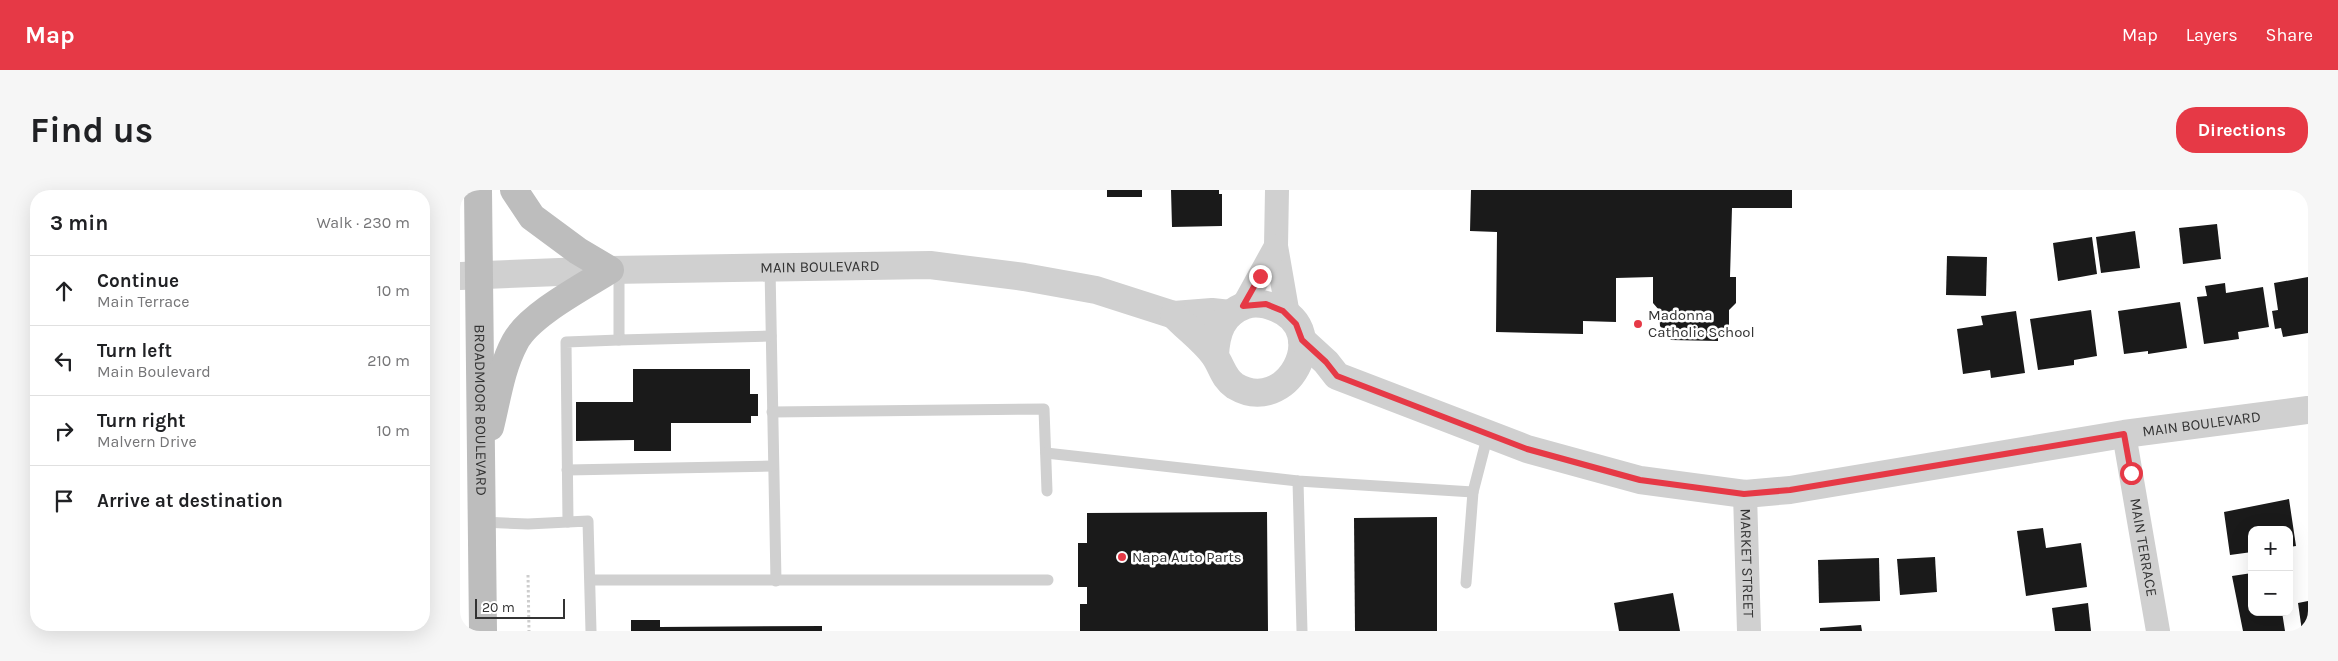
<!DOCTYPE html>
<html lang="en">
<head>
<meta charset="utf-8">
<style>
  :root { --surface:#fff; --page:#f6f6f6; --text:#202124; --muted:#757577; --line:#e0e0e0; --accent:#e63946 }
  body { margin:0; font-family:Karla,sans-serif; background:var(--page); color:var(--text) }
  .controls { position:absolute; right:15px; bottom:15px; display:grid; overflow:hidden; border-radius:10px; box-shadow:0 5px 20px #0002 }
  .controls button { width:45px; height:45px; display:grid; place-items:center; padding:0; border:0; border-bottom:1px solid var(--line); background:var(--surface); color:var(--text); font:25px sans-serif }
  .scale { position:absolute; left:15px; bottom:12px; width:90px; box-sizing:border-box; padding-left:5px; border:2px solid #333; border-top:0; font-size:14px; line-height:18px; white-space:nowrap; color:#333; -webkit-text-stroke:4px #fff; paint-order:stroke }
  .stop { position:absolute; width:15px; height:15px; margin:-11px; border:4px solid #e63946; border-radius:50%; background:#fff }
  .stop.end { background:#e63946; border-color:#fff; box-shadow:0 1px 5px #0008 }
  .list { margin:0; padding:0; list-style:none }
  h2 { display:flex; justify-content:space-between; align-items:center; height:65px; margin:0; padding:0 20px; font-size:21px }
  h2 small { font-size:16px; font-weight:400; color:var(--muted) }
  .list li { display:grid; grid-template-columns:32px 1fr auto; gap:15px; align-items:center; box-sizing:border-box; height:70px; padding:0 20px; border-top:1px solid var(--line) }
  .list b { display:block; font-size:19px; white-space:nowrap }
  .list p { margin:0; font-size:16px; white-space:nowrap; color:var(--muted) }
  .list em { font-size:16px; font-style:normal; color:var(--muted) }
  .icon { flex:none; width:28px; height:28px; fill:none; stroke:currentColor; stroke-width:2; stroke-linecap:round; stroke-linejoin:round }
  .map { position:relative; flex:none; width:1848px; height:441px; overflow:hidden; border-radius:20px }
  header { display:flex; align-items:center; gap:30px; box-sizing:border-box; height:70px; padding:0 25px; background:var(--accent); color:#fff }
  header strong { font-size:24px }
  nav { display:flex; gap:28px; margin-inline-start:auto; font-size:18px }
  .intro { display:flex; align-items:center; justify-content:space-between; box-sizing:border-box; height:120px; padding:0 30px }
  h1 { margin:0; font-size:35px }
  .button { padding:12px 22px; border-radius:20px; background:var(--accent); color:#fff; font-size:18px; font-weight:700 }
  main { display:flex; gap:30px; padding:0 30px }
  aside { flex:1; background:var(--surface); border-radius:20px; box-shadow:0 5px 20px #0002 }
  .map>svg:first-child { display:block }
  .building { fill:#1a1a1a }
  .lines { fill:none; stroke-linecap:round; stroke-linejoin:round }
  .path { stroke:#cdcdcd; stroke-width:3; stroke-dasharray:2.5 2.5; stroke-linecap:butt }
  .service { stroke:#d0d0d0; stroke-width:11 }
  .minor { stroke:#d0d0d0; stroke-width:24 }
  .tertiary { stroke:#d0d0d0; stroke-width:28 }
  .secondary { stroke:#bdbdbd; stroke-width:28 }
  .route { stroke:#e63946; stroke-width:6 }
  .poi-dot { fill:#e63946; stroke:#fff; stroke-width:2 }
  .labels { text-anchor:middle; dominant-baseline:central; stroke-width:5; stroke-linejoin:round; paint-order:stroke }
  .street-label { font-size:15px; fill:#333; stroke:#fff }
  .poi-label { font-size:15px; fill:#333; stroke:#fff; text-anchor:start }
</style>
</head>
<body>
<header>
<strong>Map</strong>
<nav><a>Map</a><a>Layers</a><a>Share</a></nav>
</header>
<div class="intro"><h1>Find us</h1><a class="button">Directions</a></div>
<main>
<aside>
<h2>3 min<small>Walk · 230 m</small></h2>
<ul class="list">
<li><svg class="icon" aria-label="ahead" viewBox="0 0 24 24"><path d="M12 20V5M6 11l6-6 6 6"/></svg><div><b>Continue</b><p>Main Terrace</p></div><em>10 m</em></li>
<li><svg class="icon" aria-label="left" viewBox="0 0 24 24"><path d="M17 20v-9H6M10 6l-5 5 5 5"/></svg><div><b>Turn left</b><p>Main Boulevard</p></div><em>210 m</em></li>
<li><svg class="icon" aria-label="right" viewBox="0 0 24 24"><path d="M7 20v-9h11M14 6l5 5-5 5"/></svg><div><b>Turn right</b><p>Malvern Drive</p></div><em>10 m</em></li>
<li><svg class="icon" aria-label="arrive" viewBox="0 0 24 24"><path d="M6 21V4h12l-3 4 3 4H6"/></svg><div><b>Arrive at destination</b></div></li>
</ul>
</aside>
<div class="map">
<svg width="1848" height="441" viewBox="0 0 1848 441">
  <rect width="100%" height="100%" fill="#fff"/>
  <g class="building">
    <rect x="647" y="0" width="35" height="7"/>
    <polygon points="711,0 759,0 759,4 762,4 762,36 712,37"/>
    <polygon points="1011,0 1332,0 1332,18 1272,18 1270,87 1276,87 1276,113 1269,120 1269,136 1258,147 1258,151 1211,150 1200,136 1199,120 1193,113 1193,87 1156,88 1156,132 1123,131 1123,144 1036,142 1037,42 1010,41"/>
    <polygon points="1757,34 1761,69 1723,74 1719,38"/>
    <polygon points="1675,41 1680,78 1641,83 1636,47"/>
    <polygon points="1632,47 1637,84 1598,91 1593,53"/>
    <polygon points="1487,66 1527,67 1526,106 1486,105"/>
    <polygon points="1848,87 1848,143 1823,147 1821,138 1815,139 1812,121 1818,120 1814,93"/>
    <polygon points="1765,93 1766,103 1803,97 1809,137 1778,142 1779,149 1744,154 1737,107 1747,106 1745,96"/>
    <polygon points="1720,112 1727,158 1688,164 1688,161 1664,164 1658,121"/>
    <polygon points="1631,120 1637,166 1614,170 1614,175 1578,180 1570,129"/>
    <polygon points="1556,121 1565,183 1531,188 1530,180 1503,184 1497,139 1523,135 1521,126"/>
    <polygon points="173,179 290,179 290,204 298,204 298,226 291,226 291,233 211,233 211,261 174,261 174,250 116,251 116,212 173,212"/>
    <polygon points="1829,309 1836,356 1829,357 1829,340 1792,340 1792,362 1770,365 1764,322"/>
    <polygon points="807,322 808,441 620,441 620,414 627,414 627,397 618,397 618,353 627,353 627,323"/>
    <polygon points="977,327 977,441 895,441 894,328"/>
    <polygon points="1583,338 1586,358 1621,353 1627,397 1566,406 1557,341"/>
    <polygon points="1475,367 1477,402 1440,405 1437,369"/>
    <polygon points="1419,368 1420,411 1359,413 1358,370"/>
    <polygon points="1792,383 1792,422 1822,422 1825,441 1783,441 1772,386"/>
    <polygon points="1213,403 1220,441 1159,441 1154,413"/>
    <polygon points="1848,411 1848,441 1842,441 1838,413"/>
    <polygon points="1628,413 1631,441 1595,441 1592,418"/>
    <polygon points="171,430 200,430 200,437 362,436 362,441 171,441"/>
    <polygon points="1401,435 1402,441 1360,441 1360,438"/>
  </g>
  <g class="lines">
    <polyline class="path" points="68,385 69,441"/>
    <g class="service">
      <polyline points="310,78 316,391"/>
      <polyline points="159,80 159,150 311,146"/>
      <polyline points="312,222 584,219 587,301"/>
      <polyline points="586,263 838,291 1013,302 1028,244"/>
      <polyline points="107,280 313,276"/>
      <polyline points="838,291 842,441"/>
      <polyline points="22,332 68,334 128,331 131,441"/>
      <polyline points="108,332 106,152 159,150"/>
      <polyline points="131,390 588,390"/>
      <polyline points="1006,393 1013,302"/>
    </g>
    <g class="minor">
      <polyline points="817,0 816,56 828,125"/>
      <polyline points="783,116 816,56"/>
      <path id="s1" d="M 1664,244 L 1698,441"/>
      <path id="s2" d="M 1285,304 L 1289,441"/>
    </g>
    <g class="tertiary">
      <path id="s3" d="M 0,86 L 150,80 L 470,75 L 564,87 L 636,100 L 714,125 L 752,122 L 770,124"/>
      <path d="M 714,125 C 726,138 743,150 754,165 C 762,176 763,188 775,196 C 827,227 873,141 816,118 C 806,114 796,112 786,115 C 762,124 756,142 755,166"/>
      <path id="s4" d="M 842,150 L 866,172 L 877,186 L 1067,259 L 1180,290 L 1285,304 L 1330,300 L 1664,244 L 1848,220"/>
    </g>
    <g class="secondary">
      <path id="s5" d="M 18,0 L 23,441"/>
      <path d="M 30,237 C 37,209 41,178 55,152 C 69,125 123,97 150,80 L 118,61 L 72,27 L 54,0"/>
    </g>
  </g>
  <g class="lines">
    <polyline class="route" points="800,86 783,116 806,114 823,121 836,134 842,150 866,172 877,186 1067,259 1180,290 1284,304 1330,300 1664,244 1671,283"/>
  </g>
  <g class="poi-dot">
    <circle cx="1178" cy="134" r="5"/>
    <circle cx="662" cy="367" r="5"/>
  </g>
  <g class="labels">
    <g class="street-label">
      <text stroke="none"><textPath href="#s3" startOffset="360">MAIN BOULEVARD</textPath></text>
      <text stroke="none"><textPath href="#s5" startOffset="220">BROADMOOR BOULEVARD</textPath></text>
      <text stroke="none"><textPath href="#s4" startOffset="939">MAIN BOULEVARD</textPath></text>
      <text stroke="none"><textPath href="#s1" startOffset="115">MAIN TERRACE</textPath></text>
      <text stroke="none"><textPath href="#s2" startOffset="69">MARKET STREET</textPath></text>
    </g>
    <g class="poi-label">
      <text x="1188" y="125">Madonna<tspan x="1188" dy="17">Catholic School</tspan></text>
      <text x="672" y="367">Napa Auto Parts</text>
    </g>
  </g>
</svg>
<div class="controls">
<button>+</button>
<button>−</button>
</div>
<div class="scale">20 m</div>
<div class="stop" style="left:1671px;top:283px"></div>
<div class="stop end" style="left:800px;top:86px"></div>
</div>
</main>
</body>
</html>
